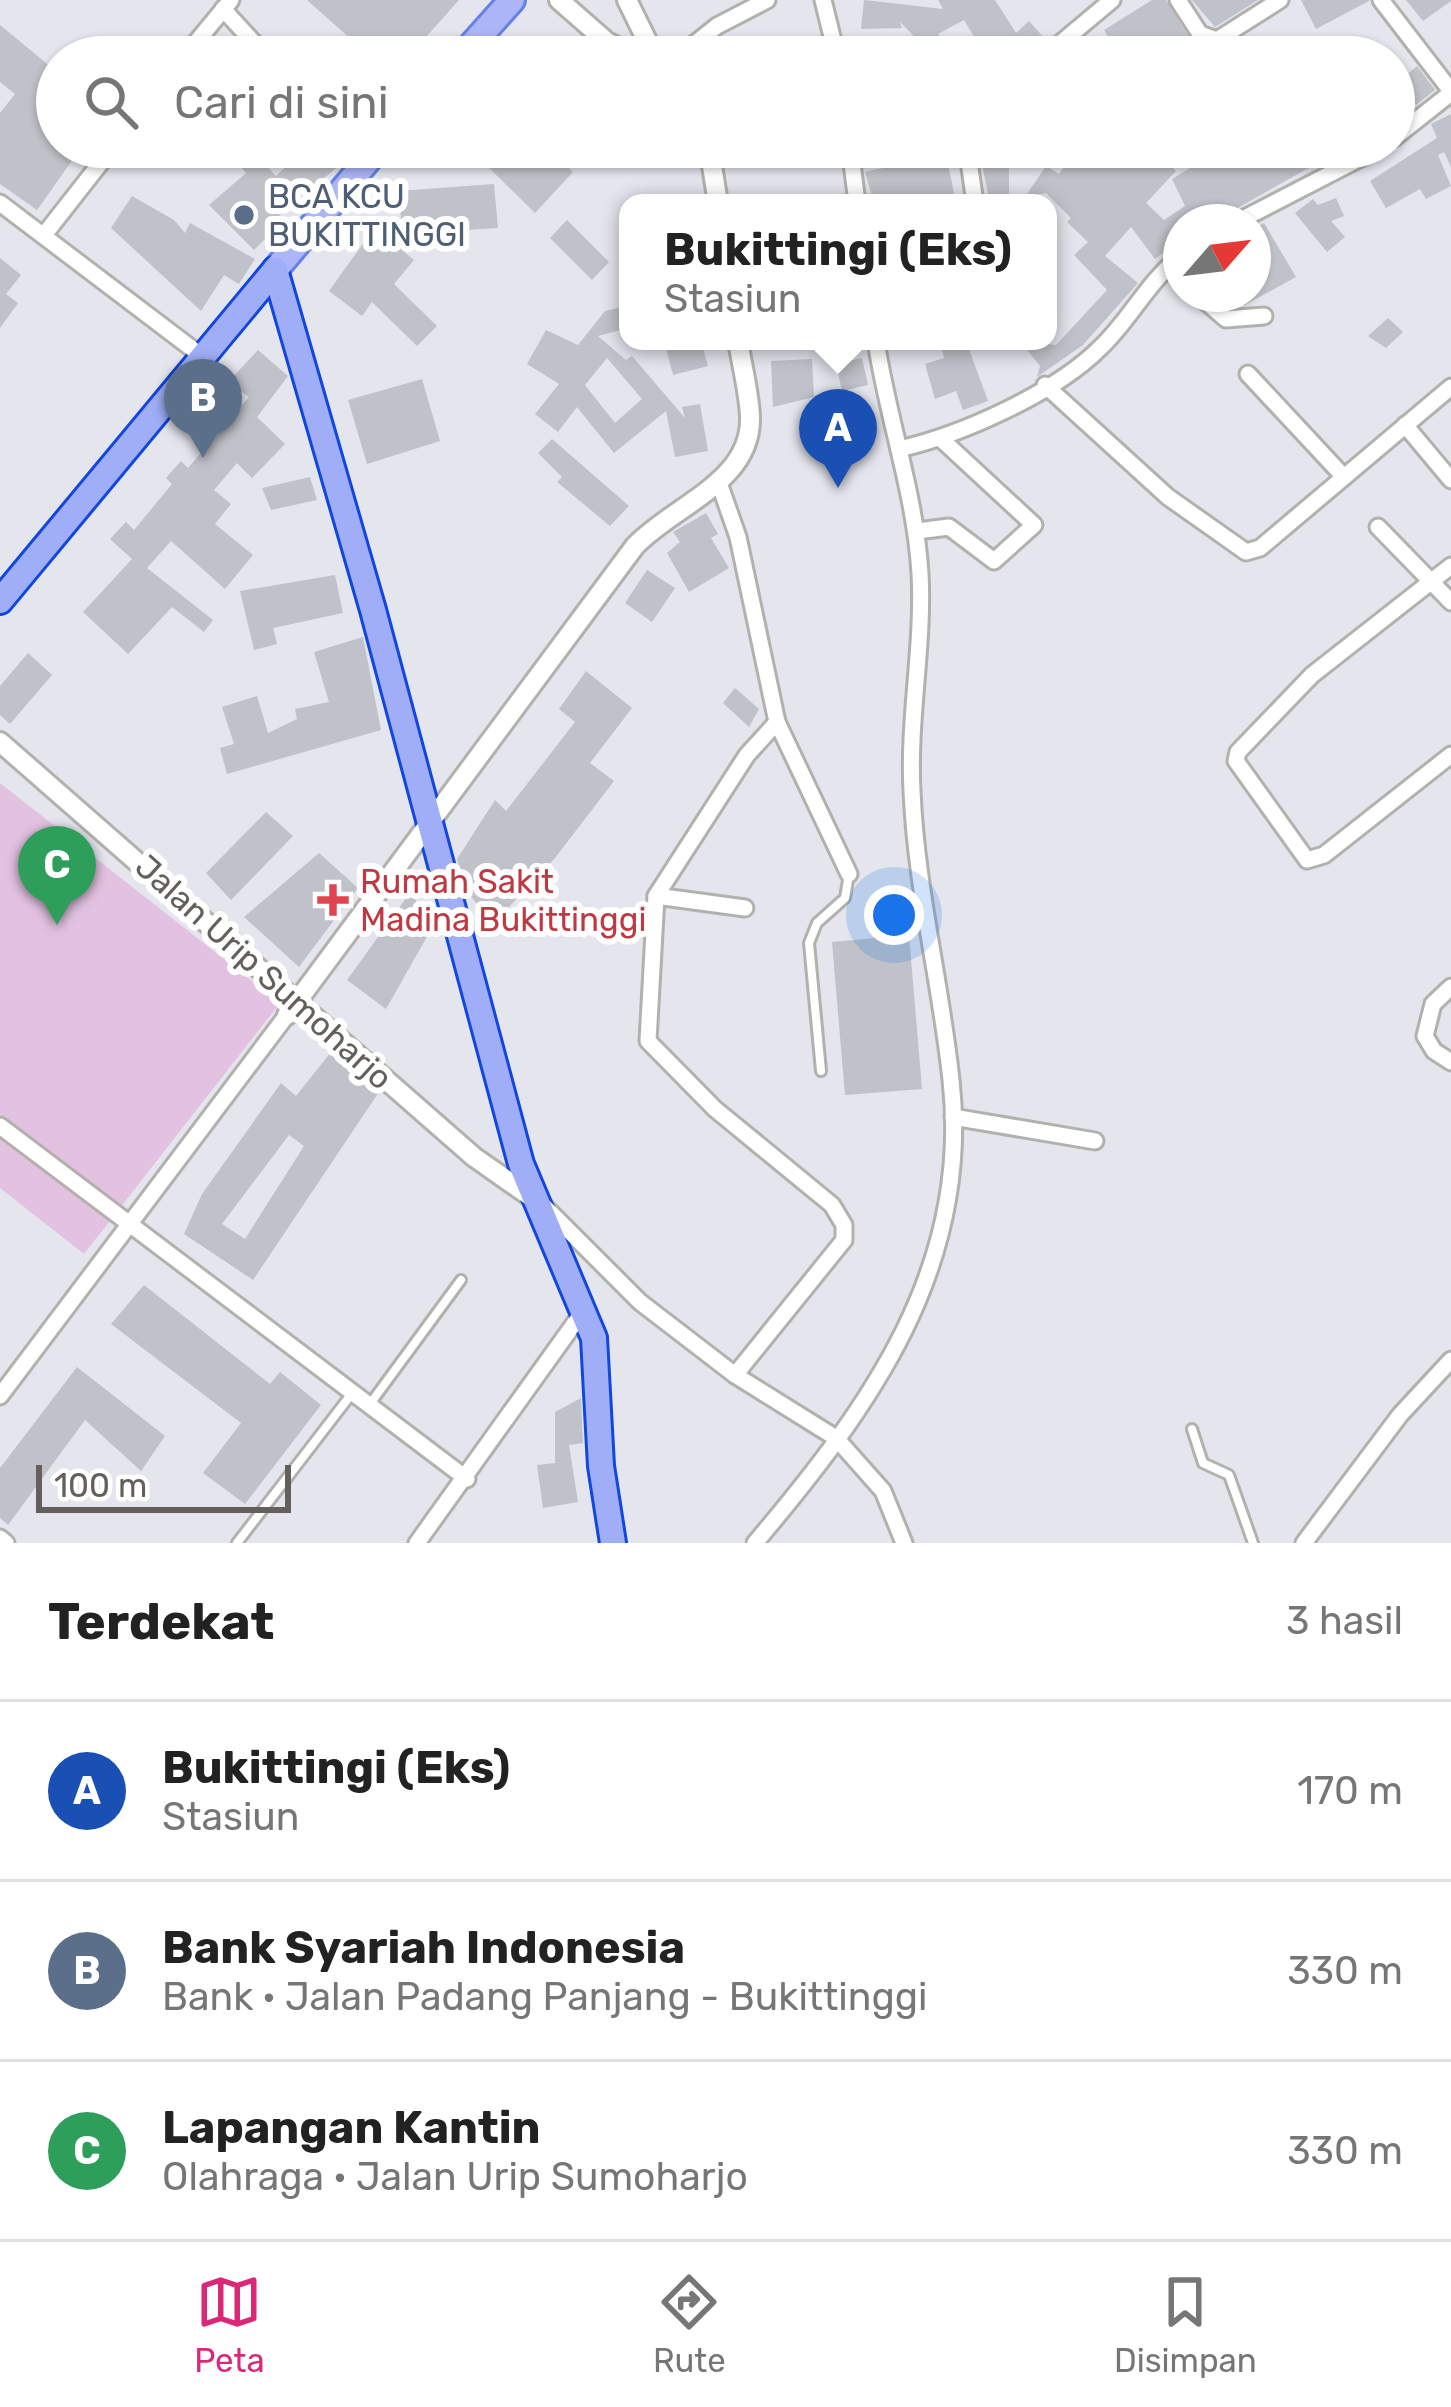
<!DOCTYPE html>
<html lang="id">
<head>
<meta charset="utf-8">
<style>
  :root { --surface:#fff; --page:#f6f6f6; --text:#222; --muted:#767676; --line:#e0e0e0; --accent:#db2777 }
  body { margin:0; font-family:Rubik,sans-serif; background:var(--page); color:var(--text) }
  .compass { position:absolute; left:1163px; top:204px; width:108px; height:108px; border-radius:50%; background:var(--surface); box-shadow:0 3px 9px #0004; rotate:62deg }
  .scale { position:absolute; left:36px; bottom:30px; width:255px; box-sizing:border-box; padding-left:12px; border:6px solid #63605c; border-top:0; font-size:33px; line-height:42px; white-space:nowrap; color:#63605c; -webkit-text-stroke:9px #fff; paint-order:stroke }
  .you { position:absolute; left:894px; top:915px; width:42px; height:42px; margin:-30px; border:9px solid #fff; border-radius:50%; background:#1a73e8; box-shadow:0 0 0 18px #1a73e833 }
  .badge { display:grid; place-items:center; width:78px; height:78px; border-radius:50%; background:var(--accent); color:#fff; font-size:39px; font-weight:700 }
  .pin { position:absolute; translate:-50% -99px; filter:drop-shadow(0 3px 6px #0008) }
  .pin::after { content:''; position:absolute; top:63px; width:42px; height:36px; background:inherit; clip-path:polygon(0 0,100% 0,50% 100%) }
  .popup { position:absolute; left:619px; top:194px; width:438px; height:156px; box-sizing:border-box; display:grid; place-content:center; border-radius:24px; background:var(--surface); filter:drop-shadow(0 3px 9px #0005); font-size:39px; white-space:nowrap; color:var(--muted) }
  .popup b { font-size:45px; color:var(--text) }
  .popup::after { content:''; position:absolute; left:50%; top:100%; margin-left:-24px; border:24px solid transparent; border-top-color:var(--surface) }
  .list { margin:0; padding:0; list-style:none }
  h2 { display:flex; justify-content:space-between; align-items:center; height:156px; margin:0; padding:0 48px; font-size:51px }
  h2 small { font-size:39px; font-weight:400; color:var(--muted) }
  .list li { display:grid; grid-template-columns:78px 1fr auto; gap:36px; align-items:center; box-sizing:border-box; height:180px; padding:0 48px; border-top:3px solid var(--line) }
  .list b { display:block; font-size:45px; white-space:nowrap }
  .list p { margin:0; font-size:39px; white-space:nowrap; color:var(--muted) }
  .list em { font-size:39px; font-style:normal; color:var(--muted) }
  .icon { flex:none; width:66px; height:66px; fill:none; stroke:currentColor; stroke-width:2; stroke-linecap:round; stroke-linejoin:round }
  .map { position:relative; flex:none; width:1451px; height:1543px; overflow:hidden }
  .search { position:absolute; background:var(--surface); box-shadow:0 3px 9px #0004; left:36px; right:36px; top:36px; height:132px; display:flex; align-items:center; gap:30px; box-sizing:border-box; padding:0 42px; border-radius:66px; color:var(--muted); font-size:45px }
  .sheet { height:696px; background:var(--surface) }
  nav { display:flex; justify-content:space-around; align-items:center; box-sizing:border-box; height:168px; border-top:3px solid var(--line); background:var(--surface); font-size:33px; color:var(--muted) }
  nav a { display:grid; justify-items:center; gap:6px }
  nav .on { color:var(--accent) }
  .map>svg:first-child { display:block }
  .green { fill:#e3c2e1 }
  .building { fill:#c0c2c9; fill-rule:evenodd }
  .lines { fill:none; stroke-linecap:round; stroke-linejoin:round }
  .service-casing { stroke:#b3b1ad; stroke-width:14 }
  .minor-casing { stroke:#b3b1ad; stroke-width:21 }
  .tertiary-casing { stroke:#b3b1ad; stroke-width:24 }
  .primary-casing { stroke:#6381e6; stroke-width:30 }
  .trunk-casing { stroke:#1147df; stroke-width:30 }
  .service { stroke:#fff; stroke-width:8 }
  .minor { stroke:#fff; stroke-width:15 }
  .tertiary { stroke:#fff; stroke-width:18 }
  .primary { stroke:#adb5f9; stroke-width:24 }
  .trunk { stroke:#a0aef7; stroke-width:24 }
  .service-dot { fill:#5c6f8a; stroke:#fff; stroke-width:4.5 }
  .health-dot { fill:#e0444e; stroke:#fff; stroke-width:4.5 }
  .labels { text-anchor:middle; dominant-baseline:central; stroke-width:12; stroke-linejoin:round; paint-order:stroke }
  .service-label { font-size:33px; fill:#4e5e75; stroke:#fff; text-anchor:start }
  .health-label { font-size:33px; fill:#be3a42; stroke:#fff; text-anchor:start }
  .street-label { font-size:33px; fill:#63605c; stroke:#fff }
</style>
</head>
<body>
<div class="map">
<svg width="1451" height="1543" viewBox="0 0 1451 1543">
  <rect width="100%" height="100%" fill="#e4e5ed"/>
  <polygon class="green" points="0,783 280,1003 84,1254 0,1188"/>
  <g class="building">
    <polygon points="307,0 459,0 408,57 371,57"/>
    <polygon points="864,0 943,9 938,0 995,0 1016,33 1029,21 1046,40 1028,57 986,57 964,20 938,34 960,57 935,57 900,22 902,28 861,29"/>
    <polygon points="1152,0 1166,0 1201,57 1126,57 1121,49 1117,52 1104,30"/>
    <polygon points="1192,0 1258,0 1215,27"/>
    <polygon points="1301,0 1369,0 1369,1 1316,29"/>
    <polygon points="1406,0 1451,0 1451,1 1423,21"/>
    <polygon points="0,25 57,72 57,147 76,155 37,210 0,184 0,113 15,94 0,82"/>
    <polygon points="1417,66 1435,90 1416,105 1397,83"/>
    <polygon points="1451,114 1451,167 1444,152 1438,155 1451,186 1426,199 1420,189 1386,208 1370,181 1437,138 1431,124"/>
    <polygon points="306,147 336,147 347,159 274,220 279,225 254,250 209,205 246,173 241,167 255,154 276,176"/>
    <polygon points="506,147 547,147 573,172 535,213 487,166"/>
    <polygon points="1078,147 1107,147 1124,161 1137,147 1152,147 1176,171 1146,203 1164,220 1185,206 1172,179 1224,147 1237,147 1244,157 1260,147 1319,147 1326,158 1213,222 1181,222 1181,239 1155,259 1131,227 1105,256 1138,283 1083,345 1037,377 1040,366 1020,341 1056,345 1107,290 1074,255 1088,242 1067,222 1071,218 1046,193 1025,197 1046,166 1059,174"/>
    <polygon points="946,154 956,203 874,203 865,172"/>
    <polygon points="980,155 1009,155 1009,200 990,203"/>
    <polygon points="494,184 498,228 402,234 399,191"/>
    <polygon points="132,196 174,220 185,233 190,223 255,259 239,284 224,275 201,311 111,228"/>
    <polygon points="1336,198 1344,216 1331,221 1345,237 1327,252 1295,213 1313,199 1318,205"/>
    <polygon points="567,220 609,262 592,280 550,238"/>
    <polygon points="1264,223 1296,277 1245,305 1230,307 1215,294 1253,294 1253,230"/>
    <polygon points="375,227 414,260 394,284 437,326 417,346 372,302 362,316 329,291"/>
    <polygon points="0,258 21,275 6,294 18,303 0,328"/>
    <path d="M 622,307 L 628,328 L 598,336 L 626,360 L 632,356 L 685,418 L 682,407 L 700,404 L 708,451 L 675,457 L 666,411 L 614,453 L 577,407 L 558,432 L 535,414 L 559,384 L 527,364 L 546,330 L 578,345 L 605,311 ZM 607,358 L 642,399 L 615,423 L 585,385 Z"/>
    <polygon points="1388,318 1403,332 1386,348 1368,336"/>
    <polygon points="664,341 701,341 708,366 673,375"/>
    <polygon points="940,341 966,341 988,401 963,410 956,391 935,399 925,364 944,358"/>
    <polygon points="258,350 288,376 257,417 285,444 252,478 237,463 214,490 231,504 215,524 253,555 225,589 171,541 147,568 213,620 204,632 172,607 128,654 83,612 132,559 110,539 126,522 134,530 172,484 166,478 181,461 188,468 249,397 228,382"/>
    <polygon points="862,358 868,385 842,391 836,364"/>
    <polygon points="812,359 814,397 773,407 771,361"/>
    <polygon points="422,379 440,441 367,464 348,400"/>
    <polygon points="552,439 629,506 610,526 557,482 562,477 538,453"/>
    <polygon points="310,477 317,500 271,510 262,488"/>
    <polygon points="706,513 718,534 711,538 729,568 689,592 667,553 680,542 673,532"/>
    <polygon points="647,570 675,588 652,622 625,603"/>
    <polygon points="335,575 343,613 273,628 277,644 254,650 240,591"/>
    <polygon points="363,637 381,730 227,774 220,748 234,744 222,707 257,696 268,733 297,719 295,709 329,702 314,652"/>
    <polygon points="28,653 52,675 10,724 0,715 0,686"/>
    <polygon points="586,671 632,708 590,763 614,781 555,858 492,925 463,885 457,859 495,800 506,811 575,722 559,709"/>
    <polygon points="735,688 759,709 749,727 723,703"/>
    <polygon points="266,812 293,836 231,900 206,873"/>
    <polygon points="319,853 358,888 299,967 244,917"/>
    <polygon points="409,894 437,919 386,1009 347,980"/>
    <polygon points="909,935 922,1089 845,1095 832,942"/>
    <path d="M 331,1052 L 379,1092 L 253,1280 L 184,1234 L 202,1194 L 281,1083 L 296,1096 ZM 289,1135 L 304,1146 L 245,1239 L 222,1224 Z"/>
    <polygon points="144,1285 270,1384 280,1372 321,1405 245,1504 203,1473 241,1423 111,1324"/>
    <polygon points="77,1367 165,1436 141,1471 85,1420 8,1525 0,1518 0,1468"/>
    <polygon points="581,1398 583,1443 569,1445 578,1502 543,1508 537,1465 555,1463 555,1412"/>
  </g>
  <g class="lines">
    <defs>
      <g id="service">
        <polyline points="821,1071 809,943 817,923 845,898 849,874"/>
        <polyline points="370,1404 461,1280"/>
        <polyline points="1192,1429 1203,1463 1229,1475 1253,1543"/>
        <polyline points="237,1543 353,1392"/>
      </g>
      <g id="minor">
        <polyline points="823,0 837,57"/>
        <polyline points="1178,0 1200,34 1217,40 1280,0"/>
        <polyline points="1381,0 1451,91"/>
        <polyline points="223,9 267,57"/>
        <polyline points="184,57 231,0"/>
        <polyline points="678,57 717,26 767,0"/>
        <polyline points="1044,57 1112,0"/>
        <polyline points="1394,138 1451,93"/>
        <polyline points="850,147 857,203"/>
        <polyline points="967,147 975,203"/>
        <polyline points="851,155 891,147"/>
        <polyline points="0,203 203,357"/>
        <polyline points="1237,222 1382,147"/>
        <polyline points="44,235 113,147"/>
        <polyline points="1197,294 1226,319 1264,316"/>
        <polyline points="1248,374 1344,477"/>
        <polyline points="1045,385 1168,497 1246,552 1260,548 1451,387"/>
        <polyline points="1405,425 1451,480"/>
        <path d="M 899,449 C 961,435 1055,393 1100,348 C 1130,320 1148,281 1181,256"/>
        <polyline points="718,480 738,537 777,722 747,755 656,896 648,1041 715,1109 832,1205 844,1225 844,1240 735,1375"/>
        <polyline points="1378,527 1451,602"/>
        <polyline points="917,531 949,527 994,561 1034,525 940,438"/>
        <polyline points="1451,566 1312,675 1238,752 1236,761 1307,860 1324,855 1451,755"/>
        <polyline points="777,722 849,874"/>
        <polyline points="656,896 745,908"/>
        <polyline points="1451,987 1433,1004 1425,1036 1434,1051 1451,1062"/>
        <polyline points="953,1117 1095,1141"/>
        <polyline points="0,1126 467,1479"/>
        <polyline points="543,1205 640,1302 735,1375 836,1438 883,1491 904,1543"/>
        <polyline points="0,1396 287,1015"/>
        <polyline points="0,1538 6,1543"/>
        <polyline points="417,1543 584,1310"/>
        <path d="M 755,1543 C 870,1407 972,1267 951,1080 C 941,984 916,888 912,791 C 908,719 924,645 920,573 C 915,493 888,420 876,341"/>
        <polyline points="1304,1543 1400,1415 1451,1360"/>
      </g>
      <g id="tertiary">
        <polyline points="559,0 607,42 638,57"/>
        <polyline points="627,0 655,57"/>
        <polyline points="709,147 718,203"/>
        <polyline points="0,742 474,1157 531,1197"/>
        <path d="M 287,1015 L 635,546 C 674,505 752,482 750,417 C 749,392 742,366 738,341"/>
      </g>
      <g id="primary">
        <polyline points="461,57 512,0"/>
        <polyline points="275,270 379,147"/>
      </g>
      <g id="trunk">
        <polyline points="275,270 373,610 521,1164 594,1338 601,1466 613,1543"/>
        <polyline points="0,601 275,270"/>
      </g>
    </defs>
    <use href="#service" class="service-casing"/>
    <use href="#minor" class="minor-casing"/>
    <use href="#tertiary" class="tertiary-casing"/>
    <use href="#primary" class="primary-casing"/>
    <use href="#trunk" class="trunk-casing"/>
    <use href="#service" class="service"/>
    <use href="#minor" class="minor"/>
    <use href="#tertiary" class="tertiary"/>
    <use href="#primary" class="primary"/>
    <use href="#trunk" class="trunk"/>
  </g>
  <circle class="service-dot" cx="244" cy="215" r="12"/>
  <path class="health-dot" d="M327 882h12v12h12v12h-12v12h-12v-12h-12v-12h12z"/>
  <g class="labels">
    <g class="service-label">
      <text x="268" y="196">BCA KCU<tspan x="268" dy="38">BUKITTINGGI</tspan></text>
    </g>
    <g class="health-label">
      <text x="360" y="881">Rumah Sakit<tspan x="360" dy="38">Madina Bukittinggi</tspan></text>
    </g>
    <g class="street-label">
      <text transform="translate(264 972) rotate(42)">Jalan Urip Sumoharjo</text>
    </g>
  </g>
</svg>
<svg class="compass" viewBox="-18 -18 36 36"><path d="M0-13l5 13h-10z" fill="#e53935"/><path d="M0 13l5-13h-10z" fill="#767676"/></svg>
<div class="scale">100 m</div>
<div class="you"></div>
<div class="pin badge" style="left:838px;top:488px;background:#1a4fb4">A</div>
<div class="popup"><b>Bukittingi (Eks)</b>Stasiun</div>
<div class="pin badge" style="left:203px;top:458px;background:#5c6f8a">B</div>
<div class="pin badge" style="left:57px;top:925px;background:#2e9e5b">C</div>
<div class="search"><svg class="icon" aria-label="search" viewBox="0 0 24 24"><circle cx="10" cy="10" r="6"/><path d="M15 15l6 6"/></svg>Cari di sini</div>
</div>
<section class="sheet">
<h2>Terdekat<small>3 hasil</small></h2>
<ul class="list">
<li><span class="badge" style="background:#1a4fb4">A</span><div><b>Bukittingi (Eks)</b><p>Stasiun</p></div><em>170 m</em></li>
<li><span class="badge" style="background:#5c6f8a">B</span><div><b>Bank Syariah Indonesia</b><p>Bank · Jalan Padang Panjang - Bukittinggi</p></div><em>330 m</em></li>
<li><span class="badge" style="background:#2e9e5b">C</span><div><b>Lapangan Kantin</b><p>Olahraga · Jalan Urip Sumoharjo</p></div><em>330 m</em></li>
</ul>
</section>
<nav>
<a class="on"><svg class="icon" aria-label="map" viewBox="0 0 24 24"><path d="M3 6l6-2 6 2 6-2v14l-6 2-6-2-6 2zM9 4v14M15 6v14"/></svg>Peta</a>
<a><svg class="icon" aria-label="directions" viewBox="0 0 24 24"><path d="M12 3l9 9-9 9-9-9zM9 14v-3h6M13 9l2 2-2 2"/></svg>Rute</a>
<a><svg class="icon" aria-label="saved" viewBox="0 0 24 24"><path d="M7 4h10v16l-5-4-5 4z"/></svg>Disimpan</a>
</nav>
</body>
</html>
